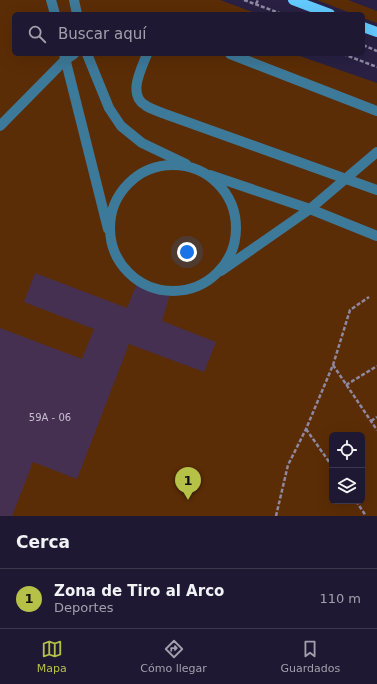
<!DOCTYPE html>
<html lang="es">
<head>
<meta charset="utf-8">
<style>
  :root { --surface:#1f1832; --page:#27213a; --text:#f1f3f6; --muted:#a1a0ac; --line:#3c374d; --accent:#b6c148 }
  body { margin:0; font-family:"DejaVu Sans",sans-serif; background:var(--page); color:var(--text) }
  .controls { position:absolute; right:12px; bottom:12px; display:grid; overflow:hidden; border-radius:6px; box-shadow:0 4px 16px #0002 }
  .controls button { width:36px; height:36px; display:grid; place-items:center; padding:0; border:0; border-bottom:1px solid var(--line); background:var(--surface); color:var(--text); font:20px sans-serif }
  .you { position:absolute; left:187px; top:252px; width:14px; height:14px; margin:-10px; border:3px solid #fff; border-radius:50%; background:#1a73e8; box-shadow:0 0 0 6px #1a73e833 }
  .badge { display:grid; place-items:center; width:26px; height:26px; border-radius:50%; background:var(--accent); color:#111; font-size:13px; font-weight:700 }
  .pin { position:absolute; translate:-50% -33px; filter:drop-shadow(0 1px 2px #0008) }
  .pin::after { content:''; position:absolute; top:21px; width:14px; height:12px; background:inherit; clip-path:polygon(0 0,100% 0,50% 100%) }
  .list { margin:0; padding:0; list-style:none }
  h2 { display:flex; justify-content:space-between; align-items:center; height:52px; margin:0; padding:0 16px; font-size:17px }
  h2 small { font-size:13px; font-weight:400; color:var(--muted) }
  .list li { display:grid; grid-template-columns:26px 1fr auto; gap:12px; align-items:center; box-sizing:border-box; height:60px; padding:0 16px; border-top:1px solid var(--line) }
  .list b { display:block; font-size:15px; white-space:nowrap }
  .list p { margin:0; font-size:13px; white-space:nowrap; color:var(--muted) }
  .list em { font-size:13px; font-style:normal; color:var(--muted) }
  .icon { flex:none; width:22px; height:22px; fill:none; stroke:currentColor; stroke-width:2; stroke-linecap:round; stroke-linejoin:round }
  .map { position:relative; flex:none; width:377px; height:516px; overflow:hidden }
  .search { position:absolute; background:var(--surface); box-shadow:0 4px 16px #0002; left:12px; right:12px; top:12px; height:44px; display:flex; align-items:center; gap:10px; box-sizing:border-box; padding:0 14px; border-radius:6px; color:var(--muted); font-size:15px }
  .sheet { height:112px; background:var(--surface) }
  nav { display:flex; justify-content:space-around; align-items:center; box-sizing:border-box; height:56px; border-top:1px solid var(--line); background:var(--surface); font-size:11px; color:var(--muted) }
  nav a { display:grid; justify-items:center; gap:2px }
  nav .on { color:var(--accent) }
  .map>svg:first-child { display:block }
  .green { fill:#5b2d06; fill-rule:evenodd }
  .building { fill:#463051 }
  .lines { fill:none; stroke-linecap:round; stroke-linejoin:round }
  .path { stroke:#8e88a1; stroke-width:2.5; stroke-dasharray:4 2; stroke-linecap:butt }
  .minor { stroke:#3d7999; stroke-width:10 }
  .major { stroke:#63c9fe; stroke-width:10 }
  .labels { text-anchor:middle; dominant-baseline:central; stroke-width:3; stroke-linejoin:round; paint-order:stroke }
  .number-label { font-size:10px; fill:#c6bed1 }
</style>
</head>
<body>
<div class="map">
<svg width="377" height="516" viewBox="0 0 377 516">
  <rect width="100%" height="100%" fill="#292043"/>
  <g class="green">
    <path d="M 0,0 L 220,0 L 258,14 L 14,14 L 14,54 L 294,54 L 377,83 L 377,516 L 0,516 ZM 332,435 L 362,435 L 362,501 L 332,501 Z"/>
    <polygon points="317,0 348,0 377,11 377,23 363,18 363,14 353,14"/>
  </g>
  <polygon class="building" points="35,273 127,308 137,283 151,292 162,295 170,294 162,321 216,342 204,372 129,344 77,479 33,462 12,516 0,516 0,328 82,359 94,329 24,302"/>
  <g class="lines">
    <g class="path">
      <polyline points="244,0 282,14"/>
      <polyline points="256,4 258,0"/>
      <polyline points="363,45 377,51"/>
      <polyline points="343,54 377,67"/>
      <polyline points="333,365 377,430"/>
      <polyline points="346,385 377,366"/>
      <polyline points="371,421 377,417"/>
      <polyline points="306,429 332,466"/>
      <polyline points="356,501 366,516"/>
      <polyline points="276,516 288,465 306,429 333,365 350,310 369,297"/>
    </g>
    <g class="minor">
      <polyline points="51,0 55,14"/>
      <polyline points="74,0 77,14"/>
      <polyline points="64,54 108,229"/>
      <polyline points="87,54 109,108 121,126 142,143 186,164"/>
      <path d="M 147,54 C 142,68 127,94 145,105 C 150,109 158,111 165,114 L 377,190"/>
      <polyline points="230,54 377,111"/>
      <polyline points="0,126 65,60 74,54"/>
      <circle cx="173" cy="228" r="63"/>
      <polyline points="210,175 310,209 377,236"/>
      <polyline points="221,271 310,209 377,152"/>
    </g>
    <g class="major">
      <polyline points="293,0 330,14"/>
      <polyline points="363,27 377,32"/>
    </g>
  </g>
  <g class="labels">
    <g class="number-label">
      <text x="50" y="417">59A - 06</text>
    </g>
  </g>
</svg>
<div class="controls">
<button><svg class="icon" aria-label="locate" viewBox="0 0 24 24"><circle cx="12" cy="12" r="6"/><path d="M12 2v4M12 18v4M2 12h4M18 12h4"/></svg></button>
<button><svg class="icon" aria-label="layers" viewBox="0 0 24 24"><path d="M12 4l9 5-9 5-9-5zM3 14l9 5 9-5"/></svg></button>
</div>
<div class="you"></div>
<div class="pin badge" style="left:188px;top:500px">1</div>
<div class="search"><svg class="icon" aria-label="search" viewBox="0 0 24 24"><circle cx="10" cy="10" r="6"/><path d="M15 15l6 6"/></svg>Buscar aquí</div>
</div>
<section class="sheet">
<h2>Cerca<small></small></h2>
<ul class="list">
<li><span class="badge">1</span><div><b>Zona de Tiro al Arco</b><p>Deportes</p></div><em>110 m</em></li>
</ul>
</section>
<nav>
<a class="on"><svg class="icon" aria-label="map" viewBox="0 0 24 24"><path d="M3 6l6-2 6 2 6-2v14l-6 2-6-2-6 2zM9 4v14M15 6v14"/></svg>Mapa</a>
<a><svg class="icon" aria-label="directions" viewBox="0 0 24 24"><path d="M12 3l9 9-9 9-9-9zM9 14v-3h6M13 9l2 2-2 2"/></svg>Cómo llegar</a>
<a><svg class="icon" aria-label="saved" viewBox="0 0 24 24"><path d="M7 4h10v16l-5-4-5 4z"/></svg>Guardados</a>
</nav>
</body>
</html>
